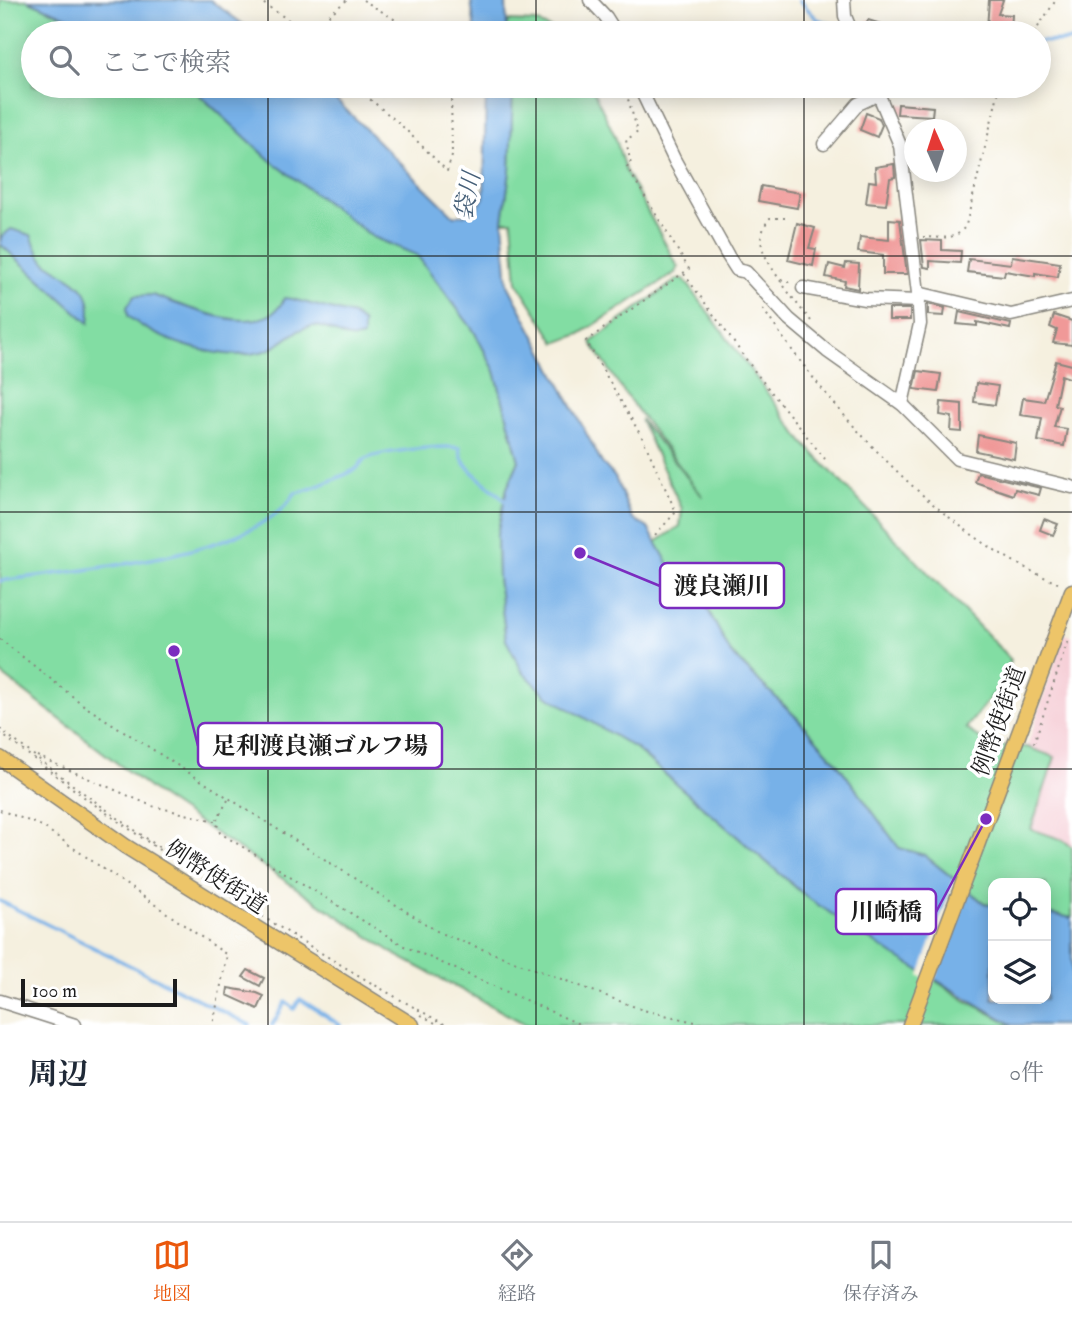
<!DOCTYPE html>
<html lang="ja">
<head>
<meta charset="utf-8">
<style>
  :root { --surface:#fff; --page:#f2f2f3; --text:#1f2937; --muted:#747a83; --line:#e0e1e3; --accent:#ea580c }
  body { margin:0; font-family:"IM FELL Double Pica","Noto Serif JP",serif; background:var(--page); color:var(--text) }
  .controls { position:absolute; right:21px; bottom:21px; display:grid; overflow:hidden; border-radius:14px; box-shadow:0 4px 18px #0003 }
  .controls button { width:63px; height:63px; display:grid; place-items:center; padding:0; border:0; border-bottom:2px solid var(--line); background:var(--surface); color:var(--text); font:35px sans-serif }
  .compass { position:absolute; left:904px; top:119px; width:63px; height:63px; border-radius:50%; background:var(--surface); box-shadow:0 4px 18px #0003; rotate:357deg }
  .scale { position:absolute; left:21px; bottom:18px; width:156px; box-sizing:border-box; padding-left:7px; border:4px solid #1c1c1c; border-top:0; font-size:19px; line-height:24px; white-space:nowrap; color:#1c1c1c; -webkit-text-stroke:5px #fff; paint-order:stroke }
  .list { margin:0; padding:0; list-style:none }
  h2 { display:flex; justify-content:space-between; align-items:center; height:91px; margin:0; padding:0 28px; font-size:30px }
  h2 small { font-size:23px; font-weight:400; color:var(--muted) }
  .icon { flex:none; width:38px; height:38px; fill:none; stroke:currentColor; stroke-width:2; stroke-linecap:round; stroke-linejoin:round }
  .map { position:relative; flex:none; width:1072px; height:1025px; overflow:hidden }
  .search { position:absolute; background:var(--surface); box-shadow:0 4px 18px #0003; left:21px; right:21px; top:21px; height:77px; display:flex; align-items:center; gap:18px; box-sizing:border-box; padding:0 24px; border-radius:38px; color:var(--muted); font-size:26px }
  .sheet { height:196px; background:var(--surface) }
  nav { display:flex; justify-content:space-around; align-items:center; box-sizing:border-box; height:98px; border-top:2px solid var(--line); background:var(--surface); font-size:19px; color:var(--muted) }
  nav a { display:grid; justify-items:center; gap:4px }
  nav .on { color:var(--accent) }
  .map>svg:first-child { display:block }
  .built { fill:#f6cfd7 }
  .green { fill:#82dda3; stroke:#4f7c60; stroke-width:2 }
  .water { fill:#77b1e8; stroke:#4a6682; stroke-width:2 }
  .pier { fill:#f5f0df }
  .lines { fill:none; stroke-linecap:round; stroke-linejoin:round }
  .stream { stroke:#77b1e8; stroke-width:3.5 }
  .building { fill:#f09998 }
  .minor-casing { stroke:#88867e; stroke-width:15 }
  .major-casing { stroke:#88867e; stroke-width:17 }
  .path { stroke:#88867e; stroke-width:2; stroke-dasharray:2 5; stroke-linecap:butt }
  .minor { stroke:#fff; stroke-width:12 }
  .major { stroke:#edc569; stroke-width:14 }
  .grid { fill:none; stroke:#1c1c1c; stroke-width:2; stroke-opacity:0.55 }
  .labels { text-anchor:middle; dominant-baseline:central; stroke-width:7; stroke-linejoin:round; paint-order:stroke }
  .street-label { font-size:23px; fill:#1c1c1c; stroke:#fff }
  .water-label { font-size:24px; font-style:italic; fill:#455f78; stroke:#fff }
  .leader { fill:none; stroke:#7b2cbf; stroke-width:2.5 }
  .callout-dot { fill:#7b2cbf; stroke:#fff; stroke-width:2.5 }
  .callout { fill:#fff; stroke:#7b2cbf; stroke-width:2.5 }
  .callout-label { font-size:24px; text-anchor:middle; font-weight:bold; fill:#1c1c1c }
</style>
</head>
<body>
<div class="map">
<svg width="1072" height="1025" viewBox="0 0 1072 1025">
  <rect width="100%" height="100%" fill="#fff"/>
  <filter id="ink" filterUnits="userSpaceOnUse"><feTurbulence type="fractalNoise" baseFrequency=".0143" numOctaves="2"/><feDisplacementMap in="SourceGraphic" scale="14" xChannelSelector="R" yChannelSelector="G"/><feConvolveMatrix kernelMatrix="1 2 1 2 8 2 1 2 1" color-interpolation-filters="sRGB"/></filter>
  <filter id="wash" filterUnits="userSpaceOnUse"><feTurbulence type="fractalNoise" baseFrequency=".00686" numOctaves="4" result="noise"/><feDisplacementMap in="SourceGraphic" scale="28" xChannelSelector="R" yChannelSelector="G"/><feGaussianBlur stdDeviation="1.57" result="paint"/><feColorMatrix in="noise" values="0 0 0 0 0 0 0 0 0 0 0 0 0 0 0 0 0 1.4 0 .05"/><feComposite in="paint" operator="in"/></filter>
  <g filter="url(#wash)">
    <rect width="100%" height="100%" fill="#f5f0df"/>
    <polygon class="built" points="1064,634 1072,637 1072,847 1063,840 1031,830 1055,757 1027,747"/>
    <g class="green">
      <polygon points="0,0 27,0 104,33 33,33 33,86 190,86 270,160 373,237 417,255 474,331 495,371 519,461 507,488 497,535 498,578 506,640 546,695 635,748 808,898 965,1000 1013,1025 527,1025 396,955 161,797 0,673"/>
      <polygon points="507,21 536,22 560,33 507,33"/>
      <polygon points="513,86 591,86 615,136 625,170 678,267 675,273 580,334 556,343 517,282 512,221 503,221 510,171"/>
      <polygon points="678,279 684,279 804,443 1011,660 1000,686 966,728 989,746 1027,747 1055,757 1031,829 1063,840 1072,847 1072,918 1046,913 1046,883 993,883 993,905 984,903 924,855 899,848 837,763 797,718 731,653 706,606 668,563 656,542 680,526 682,509 640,419 703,497 623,391 591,342"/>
    </g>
    <g class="water">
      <polygon points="27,0 210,0 255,33 104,33"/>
      <polygon points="471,0 506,0 507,33 475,33"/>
      <path d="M 190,86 L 322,86 L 454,216 C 470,215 477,211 484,197 L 486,86 L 513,86 L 510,171 L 503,221 L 508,285 L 602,463 L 615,477 L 632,518 L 648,528 L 668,563 L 706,606 L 731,654 L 797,718 L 837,763 L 899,848 L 924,855 L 984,903 L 993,905 L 993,999 L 1046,999 L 1046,913 L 1072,918 L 1072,1025 L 1013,1025 L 895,956 L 808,898 L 635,748 L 546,695 L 522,671 L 506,640 L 498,578 L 497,535 L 507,488 L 519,461 L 495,371 L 474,331 L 417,255 L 373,237 L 270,160 Z"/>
      <path d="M 11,229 L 31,235 C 35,244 39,258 48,264 C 73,282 95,284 89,323 L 0,244 L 1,237 Z"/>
      <path d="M 152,295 C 183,305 267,344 284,298 L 292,299 L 353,315 L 363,323 L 363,337 C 343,344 332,325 313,326 C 294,328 283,346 265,351 C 225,363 159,342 128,316 L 127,307 L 134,296 Z"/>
    </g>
    <polygon class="pier" points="955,877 969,888 933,984 919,975"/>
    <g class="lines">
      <g class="stream">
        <polyline points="799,0 817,19 846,30"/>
        <polyline points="1039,42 1072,41"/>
        <path d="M 0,581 C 70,570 258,558 295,493 C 303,493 348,474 356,469 C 359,467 360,463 363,461 C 375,451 444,445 460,448 C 460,471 494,486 507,503"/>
        <polyline points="0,901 250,1025"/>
        <polyline points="272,1025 286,1002 294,1009 300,999 340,1025"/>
      </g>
    </g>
    <g id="blocks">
      <g class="building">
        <polygon points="989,0 1003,0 998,14 1012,15 1011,29 987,28"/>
        <polygon points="868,20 884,25 881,33 863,33"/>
        <polygon points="898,104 933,107 932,116 897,114"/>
        <polygon points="866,113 879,118 882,125 877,137 860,130"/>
        <polygon points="894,164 895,177 890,178 886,205 866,203 869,181 876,182 875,167"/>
        <polygon points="761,186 800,193 797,208 758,201"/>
        <polygon points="889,219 900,220 907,274 883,274 883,255 858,252 860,237 889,240"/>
        <polygon points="797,223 815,228 809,248 816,249 813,266 788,260"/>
        <polygon points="921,240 942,241 942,250 961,251 960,263 930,261 930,268 924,267"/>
        <polygon points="1012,256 1060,263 1058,277 1035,273 1035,276 1005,271 1004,276 967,272 969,259 1011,264"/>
        <polygon points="846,263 859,264 858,289 844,286 845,281 826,277 829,264 845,268"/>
        <polygon points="928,304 945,308 944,316 928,315"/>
        <rect x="889" y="309" width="21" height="11"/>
        <polygon points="959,312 1011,324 1010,329 977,322 977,326 957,324"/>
        <polygon points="1054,315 1072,321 1072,345 1053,343 1057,330 1050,327"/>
        <polygon points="1056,361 1072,365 1072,379 1061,375 1055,405 1060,406 1054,427 1067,429 1064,446 1038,441 1042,418 1020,415 1023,398 1044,401"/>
        <polygon points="918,371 941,374 938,392 914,389"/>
        <polygon points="976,383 998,386 995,405 974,402"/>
        <polygon points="941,402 962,404 962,432 951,431 952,417 940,415"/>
        <polygon points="978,435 1016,443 1014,459 976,451"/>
        <polygon points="978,473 1041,488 1039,495 1015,489 1013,495 975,482"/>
        <polygon points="1044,519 1058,524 1053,535 1040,530"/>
        <polygon points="248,970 264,978 260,986 243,977"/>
        <polygon points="228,988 257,993 264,996 258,1009 227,995"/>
      </g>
    </g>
  </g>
  <g filter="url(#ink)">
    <use href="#blocks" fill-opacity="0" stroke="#88867e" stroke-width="2"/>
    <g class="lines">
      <defs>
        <g id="minor">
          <polyline points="590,0 606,17 616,33"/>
          <polyline points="844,0 845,16 852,33"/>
          <polyline points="639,86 675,161 728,256 737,270 746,272 789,319 827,351 902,404 957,459 1072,487"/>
          <polyline points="875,86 900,145 918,293 920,324 902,404"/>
          <polyline points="824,144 858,104 879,94"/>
          <polyline points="803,288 865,299 919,301"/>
          <polyline points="918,293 1011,315 1072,301"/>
          <polyline points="0,1001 75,1025"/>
        </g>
        <g id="major">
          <polyline points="0,758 125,846 412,1025"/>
          <polyline points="910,1025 1072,591"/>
        </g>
      </defs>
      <use href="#minor" class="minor-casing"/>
      <use href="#major" class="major-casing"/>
      <g class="path">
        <polyline points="258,0 307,32"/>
        <polyline points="363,0 399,22 431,33"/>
        <polyline points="307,33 347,0"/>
        <polyline points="1034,33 1056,0"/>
        <polyline points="354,86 400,124 447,171 452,156 451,86"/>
        <polyline points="624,86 638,132 626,140 631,165 627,167 689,269 586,341 643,439 676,512 655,535"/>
        <path d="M 785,218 L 770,218 C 763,226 759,239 763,250 C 767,265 802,312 814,324"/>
        <path d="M 923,237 C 940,237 956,242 966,225 L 1000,86"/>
        <polyline points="684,274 756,373 825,459"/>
        <polyline points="781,279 792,284"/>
        <path d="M 763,309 C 834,414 941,536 1060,584"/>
        <polyline points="0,639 86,707 440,933 643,1010 708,1025"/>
        <path d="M 0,729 C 139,839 290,940 446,1025"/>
        <polyline points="0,733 88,800 188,870"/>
        <polyline points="1034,743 1067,643 1072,645"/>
        <polyline points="37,756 152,806 215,821"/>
        <polyline points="228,800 216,821 220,833 404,946 581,1025"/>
        <polyline points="0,810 42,826 227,955 213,1025"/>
        <polyline points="421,1015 439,1025"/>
      </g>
      <use href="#minor" class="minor"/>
      <use href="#major" class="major"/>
    </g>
  </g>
  <path class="grid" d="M 268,0 L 268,33M 536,0 L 536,33M 804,0 L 804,33M 268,86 L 268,1025M 536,86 L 536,1025M 804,86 L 804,1025M 0,256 L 1072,256M 0,512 L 1072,512M 0,769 L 1072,769"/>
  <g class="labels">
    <g class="street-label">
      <text transform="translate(999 721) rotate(-70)">例幣使街道</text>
      <text transform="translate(216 877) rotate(33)">例幣使街道</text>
    </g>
    <g class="water-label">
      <text transform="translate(468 196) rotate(-79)">袋川</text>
    </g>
  </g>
  <path class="leader" d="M580 553L660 586M174 651L198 746M986 819L936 912"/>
  <g class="callout-dot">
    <circle cx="580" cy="553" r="7"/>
    <circle cx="174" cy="651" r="7"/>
    <circle cx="986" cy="819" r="7"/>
  </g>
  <g class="callout">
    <rect x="660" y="563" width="124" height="45" rx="7"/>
    <rect x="198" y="723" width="244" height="45" rx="7"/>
    <rect x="836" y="889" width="100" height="45" rx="7"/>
  </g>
  <g class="callout-label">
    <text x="722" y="594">渡良瀬川</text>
    <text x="320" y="754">足利渡良瀬ゴルフ場</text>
    <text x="886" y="920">川崎橋</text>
  </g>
</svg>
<div class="controls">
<button><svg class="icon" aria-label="locate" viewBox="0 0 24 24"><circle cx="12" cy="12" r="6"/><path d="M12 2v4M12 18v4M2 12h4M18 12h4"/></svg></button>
<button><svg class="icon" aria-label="layers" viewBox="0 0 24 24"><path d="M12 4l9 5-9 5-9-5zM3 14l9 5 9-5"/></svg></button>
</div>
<svg class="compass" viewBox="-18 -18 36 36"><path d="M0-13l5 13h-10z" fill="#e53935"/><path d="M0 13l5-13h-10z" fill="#747a83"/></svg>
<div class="scale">100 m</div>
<div class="search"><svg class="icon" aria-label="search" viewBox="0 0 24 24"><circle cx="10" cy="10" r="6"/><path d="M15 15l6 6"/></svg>ここで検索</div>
</div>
<section class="sheet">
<h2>周辺<small>0件</small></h2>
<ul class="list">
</ul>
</section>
<nav>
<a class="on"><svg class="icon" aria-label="map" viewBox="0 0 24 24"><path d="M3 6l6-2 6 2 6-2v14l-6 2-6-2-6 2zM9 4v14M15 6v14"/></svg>地図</a>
<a><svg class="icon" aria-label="directions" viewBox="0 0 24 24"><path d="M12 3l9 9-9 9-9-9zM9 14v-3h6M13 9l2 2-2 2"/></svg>経路</a>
<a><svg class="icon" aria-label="saved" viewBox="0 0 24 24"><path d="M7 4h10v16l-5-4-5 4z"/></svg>保存済み</a>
</nav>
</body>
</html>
